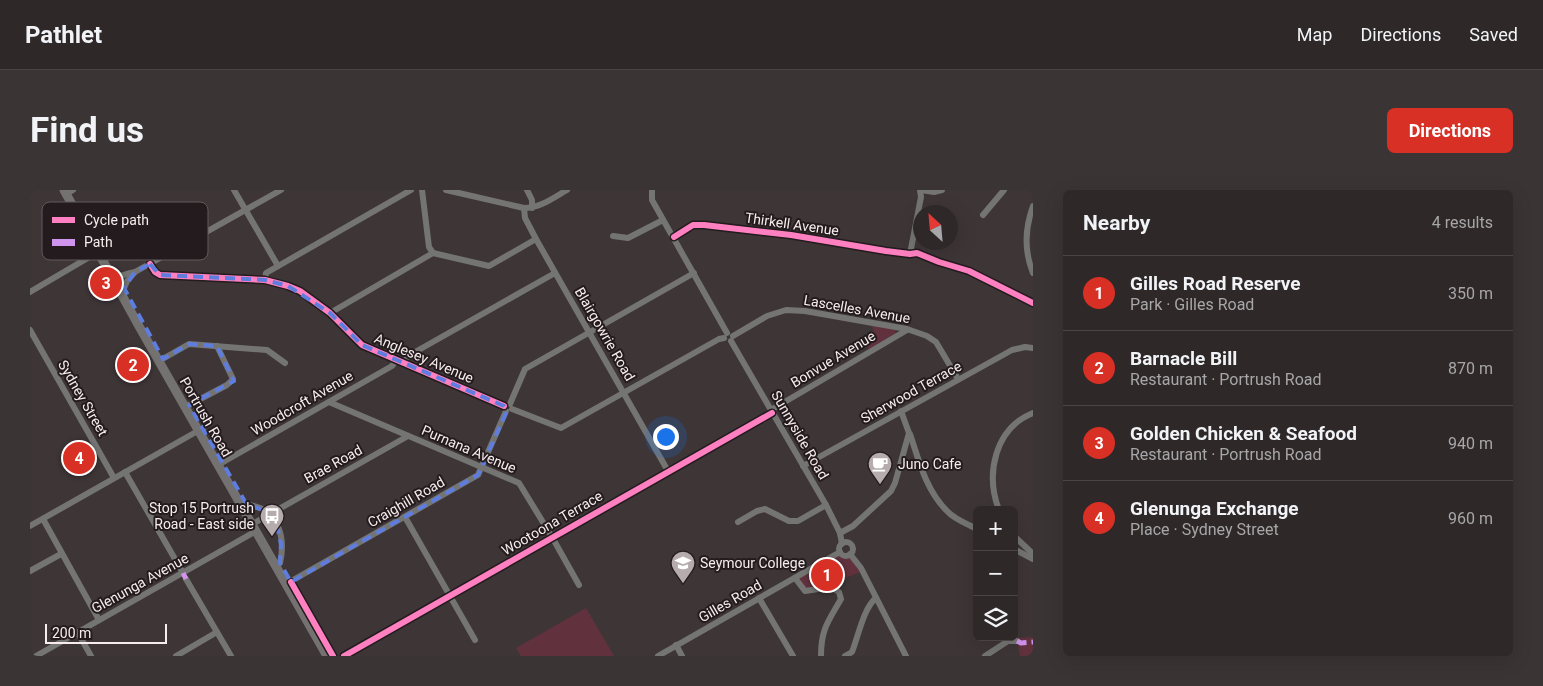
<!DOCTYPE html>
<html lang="en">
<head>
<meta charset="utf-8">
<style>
  :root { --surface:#2e2829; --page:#3a3435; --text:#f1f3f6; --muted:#a7a6a8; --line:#494446; --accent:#d93025 }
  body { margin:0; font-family:Roboto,sans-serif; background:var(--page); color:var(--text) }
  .controls { position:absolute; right:15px; bottom:15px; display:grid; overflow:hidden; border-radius:8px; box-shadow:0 5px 20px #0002 }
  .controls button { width:45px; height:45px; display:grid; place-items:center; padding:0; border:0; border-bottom:1px solid var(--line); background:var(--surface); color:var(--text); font:25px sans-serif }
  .compass { position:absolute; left:883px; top:15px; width:45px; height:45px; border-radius:50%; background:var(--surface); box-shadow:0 5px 20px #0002; rotate:334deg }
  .scale { position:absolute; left:15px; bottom:12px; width:122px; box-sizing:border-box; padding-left:5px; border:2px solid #f7ecee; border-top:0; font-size:14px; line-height:18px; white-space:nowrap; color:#f7ecee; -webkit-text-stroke:4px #231b1d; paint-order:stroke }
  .you { position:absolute; left:635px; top:246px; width:18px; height:18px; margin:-12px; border:4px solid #fff; border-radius:50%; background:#1a73e8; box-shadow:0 0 0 8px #1a73e833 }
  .badge { display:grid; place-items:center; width:32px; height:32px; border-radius:50%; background:var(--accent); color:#fff; font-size:16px; font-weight:700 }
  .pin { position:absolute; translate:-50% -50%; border:2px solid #fff; box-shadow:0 1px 5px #0006 }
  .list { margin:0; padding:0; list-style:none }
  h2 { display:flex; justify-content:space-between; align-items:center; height:65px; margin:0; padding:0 20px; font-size:21px }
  h2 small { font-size:16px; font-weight:400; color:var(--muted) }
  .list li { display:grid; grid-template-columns:32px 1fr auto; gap:15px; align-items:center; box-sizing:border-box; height:75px; padding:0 20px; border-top:1px solid var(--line) }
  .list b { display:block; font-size:19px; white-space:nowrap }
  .list p { margin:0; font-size:16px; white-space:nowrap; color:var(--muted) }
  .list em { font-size:16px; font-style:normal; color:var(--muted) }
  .icon { flex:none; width:28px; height:28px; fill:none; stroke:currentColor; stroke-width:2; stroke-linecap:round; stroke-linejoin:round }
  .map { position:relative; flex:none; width:1003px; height:466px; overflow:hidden; border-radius:8px }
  header { display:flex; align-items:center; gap:30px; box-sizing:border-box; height:70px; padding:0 25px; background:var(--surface); border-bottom:1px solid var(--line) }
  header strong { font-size:24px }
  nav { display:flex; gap:28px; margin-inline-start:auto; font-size:18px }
  .intro { display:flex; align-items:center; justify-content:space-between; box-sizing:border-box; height:120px; padding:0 30px }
  h1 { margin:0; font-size:35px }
  .button { padding:12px 22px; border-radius:8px; background:var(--accent); color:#fff; font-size:18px; font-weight:700 }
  main { display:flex; gap:30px; padding:0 30px }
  aside { flex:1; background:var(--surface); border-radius:8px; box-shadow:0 5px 20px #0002 }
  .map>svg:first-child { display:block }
  .green { fill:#61323e }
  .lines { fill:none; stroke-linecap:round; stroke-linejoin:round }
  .minor { stroke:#747573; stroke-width:6 }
  .highway { stroke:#747171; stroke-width:9 }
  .quiet { stroke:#d193ec; stroke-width:5; stroke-dasharray:10 5; stroke-linecap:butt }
  .cycleway-casing { stroke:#231b1d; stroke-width:9 }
  .cycleway { stroke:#ff80c0; stroke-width:6 }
  .marked { fill:none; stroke:#5e7ddf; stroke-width:4; stroke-dasharray:10 6; stroke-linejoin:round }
  .labels { text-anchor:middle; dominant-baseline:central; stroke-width:4; stroke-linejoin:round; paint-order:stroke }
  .street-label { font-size:14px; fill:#f7ecee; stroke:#231b1d }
  .poi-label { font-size:14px; fill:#f7ecee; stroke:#231b1d; text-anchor:start }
  .key { fill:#231b1d; stroke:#635a5c; stroke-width:1 }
  .key-label { font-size:14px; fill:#f7ecee }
</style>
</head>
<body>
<header>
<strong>Pathlet</strong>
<nav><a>Map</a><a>Directions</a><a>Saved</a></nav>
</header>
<div class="intro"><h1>Find us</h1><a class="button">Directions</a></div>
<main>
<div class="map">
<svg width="1003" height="466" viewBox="0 0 1003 466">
  <rect width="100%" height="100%" fill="#3e3537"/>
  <g class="green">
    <polygon points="132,12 135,23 118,34 112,24"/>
    <polygon points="841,135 865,139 866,143 839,159 837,156 840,152 844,140"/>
    <polygon points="812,364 818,366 833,381 810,390 801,397 775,401 765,388"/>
    <polygon points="556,418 584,466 491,466 486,458"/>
    <polygon points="1003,447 1003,466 990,466 987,448"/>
  </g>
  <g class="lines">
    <g class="minor">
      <polyline points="204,0 248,76"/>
      <polyline points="392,0 399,57 403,63"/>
      <path d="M 416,0 L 494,18 C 510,18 523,8 537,0"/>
      <polyline points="497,0 502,10 502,18"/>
      <polyline points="622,0 622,10 697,143"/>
      <polyline points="891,0 904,2 912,0"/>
      <polyline points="36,4 43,0"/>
      <path d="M 1003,16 C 995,38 994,61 1003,83"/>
      <polyline points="494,18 495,28 506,49 638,281"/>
      <polyline points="953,25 974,0"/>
      <polyline points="583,46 598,48 633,30"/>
      <polyline points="644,47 663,35 674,35 761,45 856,61 880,64 887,63 909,72 939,81 1003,113"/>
      <polyline points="880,64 891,7 890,0"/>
      <polyline points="120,74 125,82 130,85 235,90 258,96 270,101 300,123 332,155 474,216"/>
      <polyline points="235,90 236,83 381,0"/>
      <path d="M 85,93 C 89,85 96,84 105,82"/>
      <polyline points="94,98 97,91 105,82 251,0"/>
      <polyline points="0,102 73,59"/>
      <polyline points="300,123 403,63 459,76 506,49"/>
      <polyline points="0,140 84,288"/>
      <polyline points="703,146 737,126 756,120 775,121 877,139 897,146 906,152 928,189"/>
      <polyline points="701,151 796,315 810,343 812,354"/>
      <polyline points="129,171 159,154 237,160 255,173"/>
      <polyline points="374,173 378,166 525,83"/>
      <polyline points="299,212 489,293 522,347 549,395"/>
      <polyline points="480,214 495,179 664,83"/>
      <polyline points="159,215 197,195 203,189 187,156"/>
      <polyline points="482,219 531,238 689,149 694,148"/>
      <polyline points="741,220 877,140"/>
      <path d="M 880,244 C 889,271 896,300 917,321 C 924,329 937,334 947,339"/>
      <polyline points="188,275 362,176 366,170"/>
      <polyline points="773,276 982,160 995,157 1003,158"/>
      <polyline points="95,282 153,383"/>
      <path d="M 217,315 C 248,317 256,347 250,373"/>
      <path d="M 969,320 C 955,284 965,238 1003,223"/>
      <polyline points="375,327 445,450"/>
      <polyline points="13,329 69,430"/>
      <polyline points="226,332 378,246"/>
      <polyline points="708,332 727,321 735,319 759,331 768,331 796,315"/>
      <polyline points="0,336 173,238"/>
      <polyline points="810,343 823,336 861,301 865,293 879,243 871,221"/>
      <polyline points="984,346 1003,364"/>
      <circle cx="816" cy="359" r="7"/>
      <polyline points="984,359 1003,369"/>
      <polyline points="820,364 831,378 876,466"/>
      <polyline points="0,381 31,364"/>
      <path d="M 765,388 L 775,401 L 801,397 L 809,402 L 811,409 C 798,432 791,439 791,466"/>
      <polyline points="156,389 201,466"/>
      <polyline points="256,394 448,285 476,221"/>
      <polyline points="729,408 763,466"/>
      <polyline points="48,443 61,466"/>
      <polyline points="646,455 652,466"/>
      <polyline points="6,466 226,341"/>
      <polyline points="146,466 187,442"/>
      <polyline points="314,466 742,223"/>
      <polyline points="628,466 810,362"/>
      <path d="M 815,466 L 822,462 C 828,447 834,417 846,408"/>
      <polyline points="955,466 978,451 987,451"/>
    </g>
    <polyline class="highway" points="34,0 110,138 297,466"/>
    <g class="quiet">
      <polyline points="153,383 156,389"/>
      <polyline points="987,451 991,453 1003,452"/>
    </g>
    <defs>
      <g id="cycleway">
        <polyline points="644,47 663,35 674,35 761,45 856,61 880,64 887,63 909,72 939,81 1003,113"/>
        <polyline points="120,74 125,82 130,85 235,90 258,96 270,101 300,123 332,155 474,216"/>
        <polyline points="261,392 303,466"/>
        <polyline points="314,466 742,223"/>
      </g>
    </defs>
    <use href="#cycleway" class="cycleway-casing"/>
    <use href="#cycleway" class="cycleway"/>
  </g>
  <path class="marked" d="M 120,74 L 130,85 L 235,90 L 258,96 L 300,123 L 332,155 L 474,216 L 476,223 L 448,285 L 261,392 L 250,373 L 251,354 L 246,331 L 234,320 L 217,315 L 159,215 L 204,191 L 187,156 L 159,154 L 133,169 L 94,98 L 105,82 Z"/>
  <defs>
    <symbol id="cafe-pin" viewBox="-11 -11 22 30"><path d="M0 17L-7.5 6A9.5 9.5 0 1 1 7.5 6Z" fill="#b6acae" stroke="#231b1d"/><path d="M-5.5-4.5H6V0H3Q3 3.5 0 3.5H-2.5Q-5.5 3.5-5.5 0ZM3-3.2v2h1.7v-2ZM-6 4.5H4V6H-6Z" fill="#fff"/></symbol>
    <symbol id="bus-pin" viewBox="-11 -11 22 30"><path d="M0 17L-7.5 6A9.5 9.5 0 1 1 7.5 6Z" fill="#b6acae" stroke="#231b1d"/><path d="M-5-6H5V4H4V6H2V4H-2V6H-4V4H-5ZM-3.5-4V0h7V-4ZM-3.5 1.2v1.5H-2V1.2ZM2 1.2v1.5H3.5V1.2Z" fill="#fff"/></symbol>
    <symbol id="school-pin" viewBox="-11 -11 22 30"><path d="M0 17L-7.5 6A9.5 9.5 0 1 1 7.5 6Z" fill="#b6acae" stroke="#231b1d"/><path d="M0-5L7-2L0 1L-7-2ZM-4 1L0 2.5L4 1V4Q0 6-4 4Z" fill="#fff"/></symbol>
  </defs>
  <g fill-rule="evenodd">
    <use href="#cafe-pin" x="836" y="260" width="28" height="38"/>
    <use href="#bus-pin" x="228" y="312" width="28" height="38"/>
    <use href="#school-pin" x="639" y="359" width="28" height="38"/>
  </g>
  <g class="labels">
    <g class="street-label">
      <text transform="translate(762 34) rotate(8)">Thirkell Avenue</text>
      <text transform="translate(827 119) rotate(10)">Lascelles Avenue</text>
      <text transform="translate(575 144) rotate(60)">Blairgowrie Road</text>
      <text transform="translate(394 168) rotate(23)">Anglesey Avenue</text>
      <text transform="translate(803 169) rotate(-31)">Bonvue Avenue</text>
      <text transform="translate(881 202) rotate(-29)">Sherwood Terrace</text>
      <text transform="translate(53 208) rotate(60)">Sydney Street</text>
      <text transform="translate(272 213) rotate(-30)">Woodcroft Avenue</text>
      <text transform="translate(176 227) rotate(60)">Portrush Road</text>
      <text transform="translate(770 245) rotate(60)">Sunnyside Road</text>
      <text transform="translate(439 259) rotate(23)">Purnana Avenue</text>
      <text transform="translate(303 274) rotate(-29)">Brae Road</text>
      <text transform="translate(376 312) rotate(-30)">Craighill Road</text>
      <text transform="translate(522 333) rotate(-30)">Wootoona Terrace</text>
      <text transform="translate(110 393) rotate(-29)">Glenunga Avenue</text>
      <text transform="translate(700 411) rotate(-30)">Gilles Road</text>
    </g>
    <g class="poi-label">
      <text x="868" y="274">Juno Cafe</text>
      <text x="224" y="318" text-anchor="end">Stop 15 Portrush<tspan x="224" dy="16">Road - East side</tspan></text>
      <text x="670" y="373">Seymour College</text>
    </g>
  </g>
  <rect x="12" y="12" width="166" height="58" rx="8" class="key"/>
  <rect x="22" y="27" width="23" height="6" fill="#ff80c0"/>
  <rect x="22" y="49" width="23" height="7" fill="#d193ec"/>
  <g class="key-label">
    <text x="54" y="35">Cycle path</text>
    <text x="54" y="57">Path</text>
  </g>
</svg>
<div class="controls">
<button>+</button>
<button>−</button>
<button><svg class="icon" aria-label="layers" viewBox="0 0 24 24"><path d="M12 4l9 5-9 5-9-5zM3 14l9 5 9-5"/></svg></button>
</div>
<svg class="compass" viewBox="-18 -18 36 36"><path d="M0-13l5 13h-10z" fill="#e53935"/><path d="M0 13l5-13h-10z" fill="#a7a6a8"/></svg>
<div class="scale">200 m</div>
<div class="you"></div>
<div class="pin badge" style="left:797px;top:385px">1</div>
<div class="pin badge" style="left:103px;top:175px">2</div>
<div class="pin badge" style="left:76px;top:93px">3</div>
<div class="pin badge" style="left:49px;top:268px">4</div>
</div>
<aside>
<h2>Nearby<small>4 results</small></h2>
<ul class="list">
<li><span class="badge">1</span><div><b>Gilles Road Reserve</b><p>Park · Gilles Road</p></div><em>350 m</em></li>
<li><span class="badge">2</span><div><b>Barnacle Bill</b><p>Restaurant · Portrush Road</p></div><em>870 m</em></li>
<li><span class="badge">3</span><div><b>Golden Chicken &amp; Seafood</b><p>Restaurant · Portrush Road</p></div><em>940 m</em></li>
<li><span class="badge">4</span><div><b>Glenunga Exchange</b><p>Place · Sydney Street</p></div><em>960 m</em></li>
</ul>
</aside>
</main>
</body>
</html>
